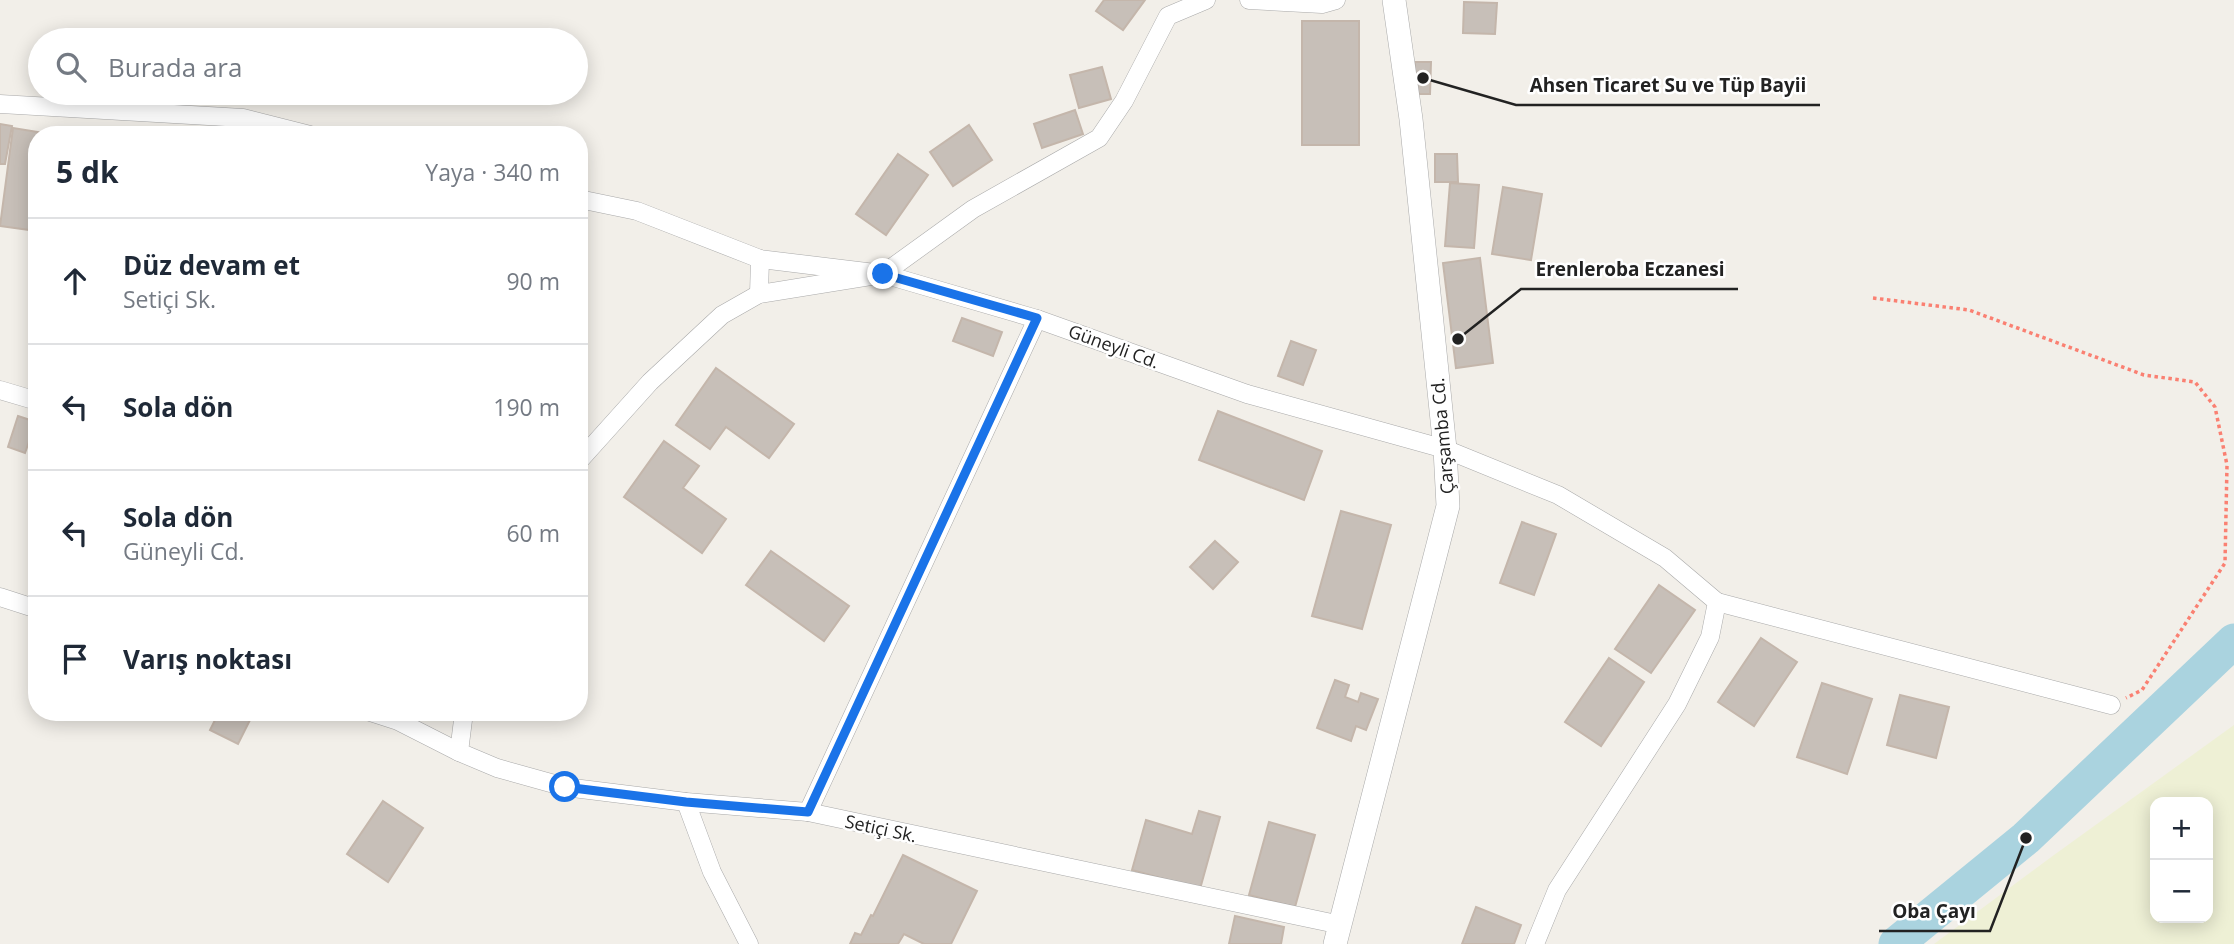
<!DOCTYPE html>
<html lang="tr">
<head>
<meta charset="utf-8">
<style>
  :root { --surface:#fff; --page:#f2f2f3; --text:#1f2937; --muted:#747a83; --line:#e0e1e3 }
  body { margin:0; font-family:"Open Sans",sans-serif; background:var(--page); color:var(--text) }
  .controls { position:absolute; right:21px; bottom:21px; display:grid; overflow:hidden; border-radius:14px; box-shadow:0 4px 18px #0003 }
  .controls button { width:63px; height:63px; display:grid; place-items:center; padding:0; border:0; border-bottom:2px solid var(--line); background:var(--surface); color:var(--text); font:35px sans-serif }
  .stop { position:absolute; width:21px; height:21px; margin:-16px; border:5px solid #1a73e8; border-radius:50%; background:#fff }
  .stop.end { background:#1a73e8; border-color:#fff; box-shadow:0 2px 7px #0008 }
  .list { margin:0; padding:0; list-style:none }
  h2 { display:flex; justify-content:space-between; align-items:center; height:91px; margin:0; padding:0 28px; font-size:30px }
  h2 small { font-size:23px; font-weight:400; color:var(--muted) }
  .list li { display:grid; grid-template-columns:46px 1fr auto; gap:21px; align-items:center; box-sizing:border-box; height:126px; padding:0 28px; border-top:2px solid var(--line) }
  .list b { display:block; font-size:26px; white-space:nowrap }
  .list p { margin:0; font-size:23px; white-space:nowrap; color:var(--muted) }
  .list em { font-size:23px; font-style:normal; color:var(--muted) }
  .icon { flex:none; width:38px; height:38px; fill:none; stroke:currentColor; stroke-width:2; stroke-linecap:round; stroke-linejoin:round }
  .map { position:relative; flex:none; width:2234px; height:944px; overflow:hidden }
  .search { position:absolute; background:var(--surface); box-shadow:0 4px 18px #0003; left:28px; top:28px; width:560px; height:77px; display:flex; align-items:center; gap:18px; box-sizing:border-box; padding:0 24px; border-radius:38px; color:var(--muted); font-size:26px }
  .panel { position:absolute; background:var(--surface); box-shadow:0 4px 18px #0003; left:28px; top:126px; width:560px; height:595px; border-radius:28px }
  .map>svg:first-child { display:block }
  .farmland { fill:#eef0d5; fill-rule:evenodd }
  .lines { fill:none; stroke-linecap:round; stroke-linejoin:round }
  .river { stroke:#aad3df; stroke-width:35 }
  .building { fill:#c7bfb8; stroke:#c4b6ab; stroke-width:2 }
  .minor-casing { stroke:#a9a9a9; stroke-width:19 }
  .tertiary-casing { stroke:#a9a9a9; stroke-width:24 }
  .path { stroke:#fa8072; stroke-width:3.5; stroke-dasharray:3.5 3.5; stroke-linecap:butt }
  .minor { stroke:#fff; stroke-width:18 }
  .tertiary { stroke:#fff; stroke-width:23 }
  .route { stroke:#1a73e8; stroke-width:9 }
  .labels { text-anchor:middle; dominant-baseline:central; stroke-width:5; stroke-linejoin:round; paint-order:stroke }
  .street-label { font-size:18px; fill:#222; stroke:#fff }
  .leader { fill:none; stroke:#222; stroke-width:2.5 }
  .callout-dot { fill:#222; stroke:#fff; stroke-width:2.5 }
  .callout-label { font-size:19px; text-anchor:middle; font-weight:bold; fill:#222; stroke:#fff; stroke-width:5; stroke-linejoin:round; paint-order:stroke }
</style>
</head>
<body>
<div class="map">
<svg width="2234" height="944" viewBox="0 0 2234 944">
  <rect width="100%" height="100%" fill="#f2efe9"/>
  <path class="farmland" d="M 2234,725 L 2234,944 L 1934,944 L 2054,855 ZM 2155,802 L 2208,802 L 2208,918 L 2155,918 Z"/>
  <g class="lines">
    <polyline class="river" points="1896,944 2026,838 2234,641"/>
  </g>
  <g class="building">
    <polygon points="1104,0 1145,0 1123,30 1096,11"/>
    <polygon points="1464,2 1497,3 1495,34 1463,33"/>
    <rect x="1302" y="21" width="57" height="124"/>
    <polygon points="1415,62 1431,62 1430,94 1415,94"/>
    <polygon points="1102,67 1111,99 1079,108 1070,75"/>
    <polygon points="1075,110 1083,134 1042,148 1034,124"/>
    <polygon points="0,124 12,126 5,164 0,164"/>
    <polygon points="969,125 992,160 953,186 930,152"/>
    <polygon points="13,128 56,135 37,135 37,231 0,226"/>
    <polygon points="123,130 160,132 160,135 123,135"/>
    <polygon points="898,154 928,175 886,235 856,214"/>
    <polygon points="1435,154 1457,154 1458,182 1435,182"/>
    <polygon points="1450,183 1479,185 1474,248 1445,246"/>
    <polygon points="1503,187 1542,194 1531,260 1492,254"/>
    <polygon points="1480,258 1493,363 1456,368 1443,263"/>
    <polygon points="962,318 1002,332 993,356 953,341"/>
    <polygon points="1291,341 1316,350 1303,385 1278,376"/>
    <polygon points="716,368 794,424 769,458 726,427 710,449 676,425"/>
    <polygon points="1218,411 1322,451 1304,500 1199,460"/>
    <polygon points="18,416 36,422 25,453 8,447"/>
    <polygon points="664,441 699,466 683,488 726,519 702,553 624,497"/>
    <polygon points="1341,511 1391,525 1362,629 1312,616"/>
    <polygon points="1522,522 1556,534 1534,595 1500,583"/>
    <polygon points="1215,541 1238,562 1213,589 1190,567"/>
    <polygon points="771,551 849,606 824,641 746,585"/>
    <polygon points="1659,585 1695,610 1651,673 1615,649"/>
    <polygon points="1761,638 1797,662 1754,726 1718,702"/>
    <polygon points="1609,658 1644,682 1601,746 1565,722"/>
    <polygon points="1335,680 1349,685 1345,697 1358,702 1361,693 1378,699 1366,730 1356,726 1351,741 1317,728"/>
    <polygon points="1822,683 1872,699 1847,774 1797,757"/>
    <polygon points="1900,695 1949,707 1936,758 1887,745"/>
    <polygon points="219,712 254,712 238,744 210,730"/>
    <polygon points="383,801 423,828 388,882 347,854"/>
    <polygon points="1199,811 1220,817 1200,889 1132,870 1146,820 1192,834"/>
    <polygon points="1269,822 1315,835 1295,907 1249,895"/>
    <polygon points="903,855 977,891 951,944 924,944 904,934 898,944 850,944 855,933 861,935 871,915 873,916"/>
    <polygon points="1476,907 1521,925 1514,944 1462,944"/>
    <polygon points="1235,916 1284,927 1281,944 1229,944"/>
  </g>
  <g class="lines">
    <defs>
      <g id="minor">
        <polyline points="1249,0 1322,4 1336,0"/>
        <polyline points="0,104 243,118 310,135"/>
        <polyline points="579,199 637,211 760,259 883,274 1037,319 1247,394 1445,449 1558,495 1665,558 1717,602 1710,637 1677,704 1557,890 1535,944"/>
        <polyline points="759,294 760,259"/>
        <polyline points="0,390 37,401"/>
        <polyline points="579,461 650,382 722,315 759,294 883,274 973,209 1099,138 1124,101 1168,16 1206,0"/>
        <polyline points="0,597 37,609"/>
        <polyline points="1717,602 2111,705"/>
        <polyline points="370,712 398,721 459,752"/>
        <polyline points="464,712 459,752 497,768 565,787 686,802 808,812 1341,925"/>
        <polyline points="686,802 712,872 749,944"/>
        <polyline points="808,812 1037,319"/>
      </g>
      <polyline id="tertiary" points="1335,944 1448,506 1445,449 1411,119 1394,0"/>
    </defs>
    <use href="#minor" class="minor-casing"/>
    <use href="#tertiary" class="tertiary-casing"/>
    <polyline class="path" points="1873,298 1969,310 2144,375 2195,382 2215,407 2227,465 2225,563 2142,690 2126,698"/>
    <use href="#minor" class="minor"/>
    <use href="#tertiary" class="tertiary"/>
  </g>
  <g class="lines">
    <polyline class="route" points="565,787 686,802 808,812 1037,318 883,274"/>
  </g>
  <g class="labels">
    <g class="street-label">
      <text transform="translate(1114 346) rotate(20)">Güneyli Cd.</text>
      <text transform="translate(1442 436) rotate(-95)">Çarşamba Cd.</text>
      <text transform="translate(881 828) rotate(12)">Setiçi Sk.</text>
    </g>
  </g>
  <path class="leader" d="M1423 78L1516 105H1820M1458 339L1521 289H1738M2026 838L1990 931H1879"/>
  <g class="callout-dot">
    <circle cx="1423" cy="78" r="7"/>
    <circle cx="1458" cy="339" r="7"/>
    <circle cx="2026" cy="838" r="7"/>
  </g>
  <g class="callout-label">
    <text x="1668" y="92">Ahsen Ticaret Su ve Tüp Bayii</text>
    <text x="1630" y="276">Erenleroba Eczanesi</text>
    <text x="1934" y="918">Oba Çayı</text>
  </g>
</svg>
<div class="controls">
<button>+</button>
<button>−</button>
</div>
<div class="stop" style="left:565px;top:787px"></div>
<div class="stop end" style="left:883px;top:274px"></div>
<div class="search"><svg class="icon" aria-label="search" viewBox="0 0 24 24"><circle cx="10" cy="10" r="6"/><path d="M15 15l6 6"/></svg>Burada ara</div>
<section class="panel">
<h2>5 dk<small>Yaya · 340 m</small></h2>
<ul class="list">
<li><svg class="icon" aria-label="ahead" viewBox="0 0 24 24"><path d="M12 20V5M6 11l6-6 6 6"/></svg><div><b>Düz devam et</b><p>Setiçi Sk.</p></div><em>90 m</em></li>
<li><svg class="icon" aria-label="left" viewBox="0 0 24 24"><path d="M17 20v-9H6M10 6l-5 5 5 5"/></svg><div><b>Sola dön</b></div><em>190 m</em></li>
<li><svg class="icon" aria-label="left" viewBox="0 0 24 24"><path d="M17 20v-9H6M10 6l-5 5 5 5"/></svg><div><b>Sola dön</b><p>Güneyli Cd.</p></div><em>60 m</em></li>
<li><svg class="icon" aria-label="arrive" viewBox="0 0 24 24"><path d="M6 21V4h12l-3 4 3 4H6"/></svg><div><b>Varış noktası</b></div></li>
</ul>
</section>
</div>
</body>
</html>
